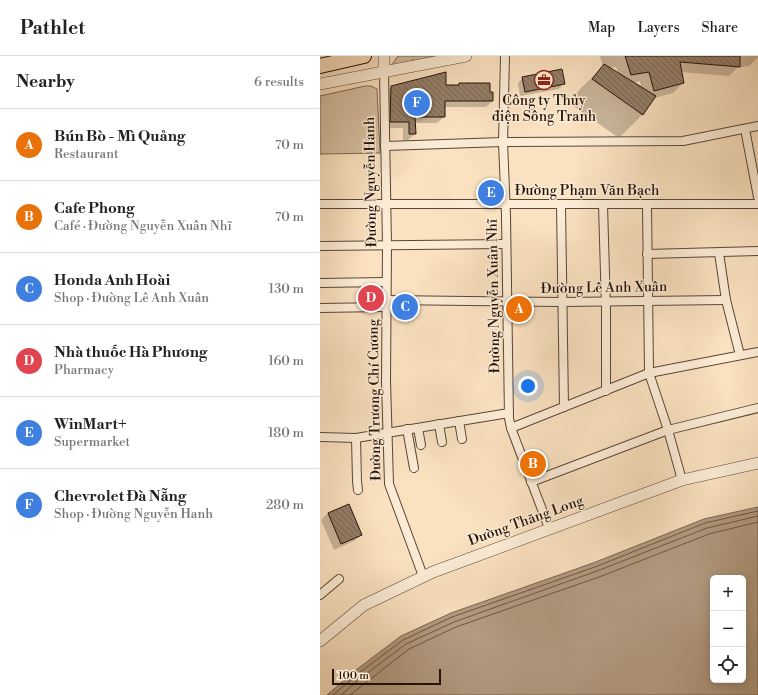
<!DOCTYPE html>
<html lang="en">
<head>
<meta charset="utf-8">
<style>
  :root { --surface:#fff; --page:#f6f6f6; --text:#222; --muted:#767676; --line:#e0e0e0; --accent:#0b8043 }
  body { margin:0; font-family:"Libre Bodoni",serif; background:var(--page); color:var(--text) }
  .controls { position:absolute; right:12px; bottom:12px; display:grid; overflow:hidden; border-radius:6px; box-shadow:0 2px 10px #0003 }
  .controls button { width:36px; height:36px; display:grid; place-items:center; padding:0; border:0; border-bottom:1px solid var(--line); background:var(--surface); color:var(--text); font:20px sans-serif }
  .scale { position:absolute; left:12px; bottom:10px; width:109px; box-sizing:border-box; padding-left:4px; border:2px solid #251208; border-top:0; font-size:11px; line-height:14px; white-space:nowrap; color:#251208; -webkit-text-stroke:3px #fcecd6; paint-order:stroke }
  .you { position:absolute; left:208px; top:330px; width:14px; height:14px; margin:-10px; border:3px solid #fff; border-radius:50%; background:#1a73e8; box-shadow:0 0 0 6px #1a73e833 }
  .badge { display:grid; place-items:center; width:26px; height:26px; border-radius:50%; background:var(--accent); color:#fff; font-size:13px; font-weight:700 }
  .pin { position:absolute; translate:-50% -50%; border:2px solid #fff; box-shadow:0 1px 4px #0006 }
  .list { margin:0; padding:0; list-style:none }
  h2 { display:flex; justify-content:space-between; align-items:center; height:52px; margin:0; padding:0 16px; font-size:17px }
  h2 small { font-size:13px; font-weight:400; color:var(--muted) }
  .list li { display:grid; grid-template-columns:26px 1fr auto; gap:12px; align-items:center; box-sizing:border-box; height:72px; padding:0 16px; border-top:1px solid var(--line) }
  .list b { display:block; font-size:15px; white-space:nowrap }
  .list p { margin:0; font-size:13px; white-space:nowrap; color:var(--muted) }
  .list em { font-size:13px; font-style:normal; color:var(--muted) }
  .icon { flex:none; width:22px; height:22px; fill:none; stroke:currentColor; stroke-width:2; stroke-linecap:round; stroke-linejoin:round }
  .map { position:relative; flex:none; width:438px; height:639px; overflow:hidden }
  header { display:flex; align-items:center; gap:24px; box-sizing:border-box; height:56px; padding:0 20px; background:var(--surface); border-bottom:1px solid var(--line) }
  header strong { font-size:19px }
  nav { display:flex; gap:22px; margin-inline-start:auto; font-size:14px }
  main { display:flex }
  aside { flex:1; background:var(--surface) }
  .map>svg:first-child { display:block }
  .green { fill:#d6bea1; stroke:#7e6854 }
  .forest { fill:url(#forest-firs); stroke:#7e6854 }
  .water { fill:#b29b81; stroke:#7a6451; fill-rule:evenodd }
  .shadow { fill:#0003; fill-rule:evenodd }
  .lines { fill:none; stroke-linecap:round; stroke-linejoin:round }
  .shore { stroke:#6c5644; stroke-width:1 }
  .building { fill:url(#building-back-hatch); stroke:#251208 }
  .minor-casing { stroke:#5a4636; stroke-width:10 }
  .tertiary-casing { stroke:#5a4636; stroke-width:12 }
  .trunk-casing { stroke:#251208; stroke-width:16 }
  .minor { stroke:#fcecd6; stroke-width:8 }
  .tertiary { stroke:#fcecd6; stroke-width:11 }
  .trunk { stroke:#fae1c0; stroke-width:14 }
  .labels { text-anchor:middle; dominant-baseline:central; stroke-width:3; stroke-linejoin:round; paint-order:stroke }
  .poi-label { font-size:14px; fill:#251208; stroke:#fcecd6 }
  .street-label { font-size:14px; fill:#251208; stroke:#fcecd6 }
</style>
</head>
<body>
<header>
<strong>Pathlet</strong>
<nav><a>Map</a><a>Layers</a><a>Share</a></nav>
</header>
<main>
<aside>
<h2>Nearby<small>6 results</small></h2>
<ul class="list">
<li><span class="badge" style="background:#e8710a">A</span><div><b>Bún Bò - Mì Quảng</b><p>Restaurant</p></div><em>70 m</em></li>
<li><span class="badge" style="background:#e8710a">B</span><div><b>Cafe Phong</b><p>Café · Đường Nguyễn Xuân Nhĩ</p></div><em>70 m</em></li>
<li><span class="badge" style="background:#3f7fe0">C</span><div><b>Honda Anh Hoài</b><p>Shop · Đường Lê Anh Xuân</p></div><em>130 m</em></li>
<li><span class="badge" style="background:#e0444e">D</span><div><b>Nhà thuốc Hà Phương</b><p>Pharmacy</p></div><em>160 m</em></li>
<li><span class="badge" style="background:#3f7fe0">E</span><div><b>WinMart+</b><p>Supermarket</p></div><em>180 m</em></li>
<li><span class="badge" style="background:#3f7fe0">F</span><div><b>Chevrolet Đà Nẵng</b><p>Shop · Đường Nguyễn Hanh</p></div><em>280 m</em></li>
</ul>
</aside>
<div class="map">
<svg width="438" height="639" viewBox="0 0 438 639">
  <defs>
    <pattern id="forest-firs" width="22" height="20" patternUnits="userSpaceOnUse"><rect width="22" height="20" fill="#d6bea1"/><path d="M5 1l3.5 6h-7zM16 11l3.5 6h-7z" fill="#b8a289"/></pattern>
    <pattern id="building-back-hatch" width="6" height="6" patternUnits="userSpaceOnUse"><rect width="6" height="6" fill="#947e68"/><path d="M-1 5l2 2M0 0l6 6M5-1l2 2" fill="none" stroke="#796654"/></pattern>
  </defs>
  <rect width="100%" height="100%" fill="#fae1c0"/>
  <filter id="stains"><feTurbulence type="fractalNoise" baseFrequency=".005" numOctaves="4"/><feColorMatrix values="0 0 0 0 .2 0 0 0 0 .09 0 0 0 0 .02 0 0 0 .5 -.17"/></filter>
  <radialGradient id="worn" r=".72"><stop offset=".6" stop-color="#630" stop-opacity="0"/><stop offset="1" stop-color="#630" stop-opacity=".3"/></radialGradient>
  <polygon class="green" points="45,30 51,30 57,33 60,97 0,98 0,40"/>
  <polygon class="forest" points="78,0 119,0 71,10"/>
  <path class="water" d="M 438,451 L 438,639 L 7,639 L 36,614 L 81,580 L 131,557 L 273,507 L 384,463 ZM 393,522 L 423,522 L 423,624 L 393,624 Z"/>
  <g class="shadow">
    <path d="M 280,0 L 438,0 L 438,1 L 429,10 L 417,12 L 409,20 L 361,16 L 363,27 L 353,37 L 334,42 L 322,59 L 299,82 L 249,47 L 261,32 L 283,11 ZM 296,11 L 298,17 L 289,12 ZM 320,25 L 321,32 L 312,27 Z"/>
    <polygon points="125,17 124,30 138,30 140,28 169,37 172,45 166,51 124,51 124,61 117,67 94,67 95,78 88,84 83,84 83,72 64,72 64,38 70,32 74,29"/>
    <polygon points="203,22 244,27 239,33 200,40 198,27"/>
    <polygon points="162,134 179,140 177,142 161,142 161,135"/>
    <polygon points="8,457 41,479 34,485 14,494 1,464"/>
  </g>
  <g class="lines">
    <g class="shore">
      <polyline points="13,639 39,617 83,584 132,561 275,511 385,467 438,455"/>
      <polyline points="21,639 42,621 86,588 134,566 277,515 387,472 438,460"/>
      <polyline points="30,639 89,593 136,571 279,521 389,478 438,466"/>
    </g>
  </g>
  <g class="building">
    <polygon points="305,0 420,0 420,11 360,6 364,27 334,35 329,16 311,19"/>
    <polygon points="284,8 336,40 323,59 272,23"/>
    <polygon points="242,13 245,28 205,36 202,21"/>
    <polygon points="126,16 126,29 139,29 139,27 170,27 170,36 173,36 173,45 125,45 125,61 95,61 96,78 89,78 89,66 70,66 71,30"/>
    <polygon points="162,133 179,133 180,141 162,141"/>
    <polygon points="29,448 42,479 21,488 8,457"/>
  </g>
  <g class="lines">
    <defs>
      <g id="minor">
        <polyline points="185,0 183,86 186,160 189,362 191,372 229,472"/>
        <polyline points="64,16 67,190 66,325 69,428 103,520"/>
        <polyline points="425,73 438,141"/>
        <polyline points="65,90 183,86 363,85 438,70"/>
        <polyline points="0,148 438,148"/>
        <polyline points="327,148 329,317 348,374 362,424"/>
        <polyline points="241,149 244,351"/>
        <polyline points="283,149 286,252 286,335"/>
        <polyline points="0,190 186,188"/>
        <polyline points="399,197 406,244 420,299"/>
        <polyline points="327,198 438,195"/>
        <polyline points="0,227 66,226"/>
        <polyline points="66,244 243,246 406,244"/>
        <polyline points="0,252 65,251"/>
        <polyline points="139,365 142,383"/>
        <polyline points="119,368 122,386"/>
        <polyline points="98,372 101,389"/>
        <polyline points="191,372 329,317 438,296"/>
        <polyline points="87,373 94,412"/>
        <polyline points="0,381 36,382 189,357"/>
        <polyline points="36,382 37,425 38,434"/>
        <polyline points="211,426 348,374 438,352"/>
        <polyline points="0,539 19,523"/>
      </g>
      <g id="tertiary">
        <polyline points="64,0 64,16"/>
        <polyline points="0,28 146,0"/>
        <polyline points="0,585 44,549 113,516 362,424 438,407"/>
      </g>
      <polyline id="trunk" points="0,10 44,0"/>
    </defs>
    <use href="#minor" class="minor-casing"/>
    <use href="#tertiary" class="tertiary-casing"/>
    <use href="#trunk" class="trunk-casing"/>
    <use href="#minor" class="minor"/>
    <use href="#tertiary" class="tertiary"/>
    <use href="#trunk" class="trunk"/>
  </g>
  <defs>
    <symbol id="office-ring" viewBox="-11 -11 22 22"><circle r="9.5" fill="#fcecd6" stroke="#8f2418" stroke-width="1.5"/><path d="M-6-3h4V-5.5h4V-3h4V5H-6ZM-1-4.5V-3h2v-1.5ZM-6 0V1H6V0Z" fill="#8f2418"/></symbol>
  </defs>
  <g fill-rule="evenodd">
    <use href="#office-ring" x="213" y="13" width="22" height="22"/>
  </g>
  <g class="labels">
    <g class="poi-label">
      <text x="224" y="45">Công ty Thủy<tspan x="224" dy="16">điện Sông Tranh</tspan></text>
    </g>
    <g class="street-label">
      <text transform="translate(51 126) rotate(-91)">Đường Nguyễn Hanh</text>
      <text x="267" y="135">Đường Phạm Văn Bạch</text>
      <text transform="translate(284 232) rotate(-1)">Đường Lê Anh Xuân</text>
      <text transform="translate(174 240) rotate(-91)">Đường Nguyễn Xuân Nhĩ</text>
      <text transform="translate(55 344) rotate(-91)">Đường Trương Chí Cương</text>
      <text transform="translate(206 465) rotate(-20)">Đường Thăng Long</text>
    </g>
  </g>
  <rect width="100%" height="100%" filter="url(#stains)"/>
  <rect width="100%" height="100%" fill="url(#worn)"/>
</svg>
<div class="controls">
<button>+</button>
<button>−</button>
<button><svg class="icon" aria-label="locate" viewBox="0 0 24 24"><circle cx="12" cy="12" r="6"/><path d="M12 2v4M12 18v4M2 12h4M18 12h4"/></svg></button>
</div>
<div class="scale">100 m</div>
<div class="you"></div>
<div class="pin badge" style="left:199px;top:253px;background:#e8710a">A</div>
<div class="pin badge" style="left:213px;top:408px;background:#e8710a">B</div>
<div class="pin badge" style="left:85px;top:251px;background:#3f7fe0">C</div>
<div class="pin badge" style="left:51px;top:242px;background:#e0444e">D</div>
<div class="pin badge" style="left:171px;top:137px;background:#3f7fe0">E</div>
<div class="pin badge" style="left:97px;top:47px;background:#3f7fe0">F</div>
</div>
</main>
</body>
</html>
